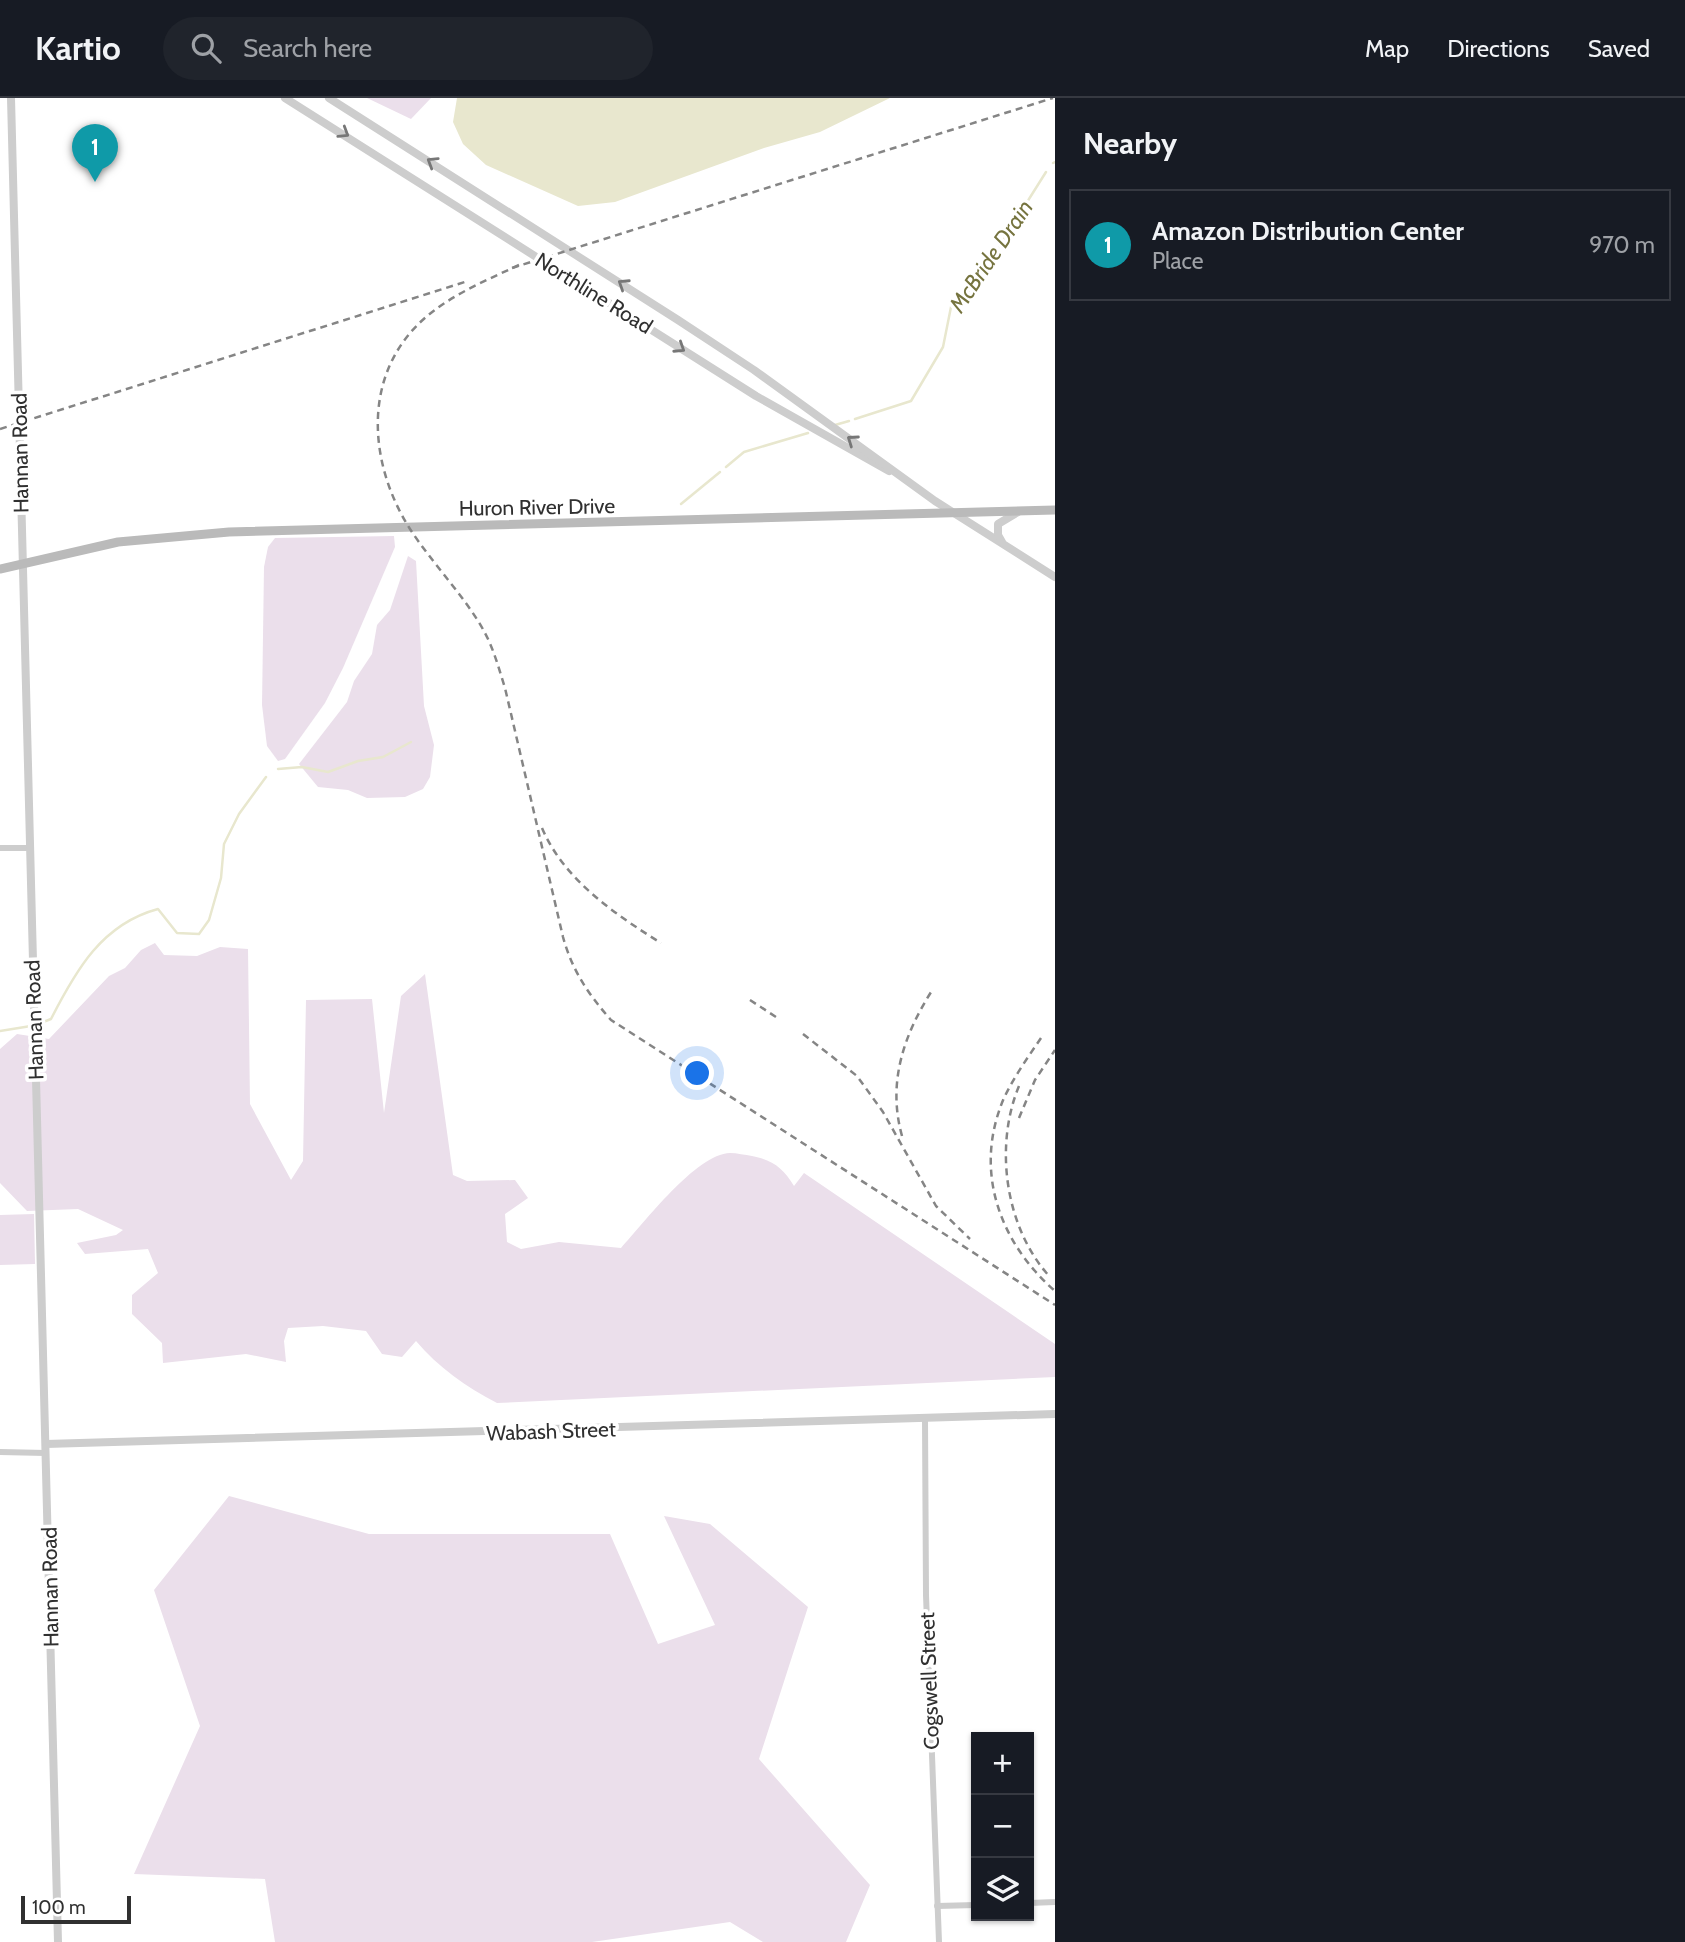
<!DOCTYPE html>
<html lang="en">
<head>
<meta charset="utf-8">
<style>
  :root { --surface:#171b24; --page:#20242c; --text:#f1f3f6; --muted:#9ea1a6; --line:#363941; --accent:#488dd1 }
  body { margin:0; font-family:Cabin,sans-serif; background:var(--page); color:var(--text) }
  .controls { position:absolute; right:21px; bottom:21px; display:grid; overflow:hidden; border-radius:0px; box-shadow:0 2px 5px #0004 }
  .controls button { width:63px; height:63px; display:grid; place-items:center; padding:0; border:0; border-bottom:2px solid var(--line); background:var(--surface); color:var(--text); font:35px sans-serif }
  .scale { position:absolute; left:21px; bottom:18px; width:110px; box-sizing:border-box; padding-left:7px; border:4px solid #303030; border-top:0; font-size:19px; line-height:24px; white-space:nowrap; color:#303030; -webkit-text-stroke:5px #fff; paint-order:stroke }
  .you { position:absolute; left:698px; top:976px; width:24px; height:24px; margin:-18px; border:5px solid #fff; border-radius:50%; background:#1a73e8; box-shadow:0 0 0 10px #1a73e833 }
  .badge { display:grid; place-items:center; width:46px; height:46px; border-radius:50%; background:var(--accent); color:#fff; font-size:23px; font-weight:700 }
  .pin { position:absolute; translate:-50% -58px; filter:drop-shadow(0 2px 4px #0008) }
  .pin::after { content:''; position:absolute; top:37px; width:24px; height:21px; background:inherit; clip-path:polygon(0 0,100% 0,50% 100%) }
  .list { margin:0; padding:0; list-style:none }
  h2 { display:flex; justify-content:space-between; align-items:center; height:91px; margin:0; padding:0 28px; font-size:30px }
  h2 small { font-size:23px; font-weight:400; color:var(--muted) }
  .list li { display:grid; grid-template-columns:46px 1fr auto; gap:21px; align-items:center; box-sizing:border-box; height:112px; margin:0 14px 14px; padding:0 14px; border:2px solid var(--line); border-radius:0px }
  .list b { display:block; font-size:26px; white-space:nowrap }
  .list p { margin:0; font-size:23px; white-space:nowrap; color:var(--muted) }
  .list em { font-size:23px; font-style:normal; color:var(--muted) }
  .icon { flex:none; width:38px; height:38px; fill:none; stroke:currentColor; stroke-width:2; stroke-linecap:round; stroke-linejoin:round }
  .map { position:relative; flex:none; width:1055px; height:1844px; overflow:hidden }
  header { display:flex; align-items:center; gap:42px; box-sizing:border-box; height:98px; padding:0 35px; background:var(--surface); border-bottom:2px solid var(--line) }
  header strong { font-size:33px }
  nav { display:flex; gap:38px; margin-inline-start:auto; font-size:24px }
  .search { width:490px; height:63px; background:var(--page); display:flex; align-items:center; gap:18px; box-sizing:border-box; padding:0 24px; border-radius:38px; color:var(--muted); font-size:26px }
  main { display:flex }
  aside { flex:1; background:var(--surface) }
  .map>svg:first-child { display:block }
  .green { fill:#ebdfeb }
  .water { fill:#e8e7ce }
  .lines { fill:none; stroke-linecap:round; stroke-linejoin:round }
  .stream { stroke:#e8e7ce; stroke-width:2.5 }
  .minor { stroke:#cdcdcd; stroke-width:6 }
  .tertiary { stroke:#cdcdcd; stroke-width:8 }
  .secondary { stroke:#bababa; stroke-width:9 }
  .rail { stroke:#858585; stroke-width:2.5; stroke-dasharray:7 5; stroke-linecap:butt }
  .oneway { stroke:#777 }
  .labels { text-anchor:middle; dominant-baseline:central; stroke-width:7; stroke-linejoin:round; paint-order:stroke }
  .street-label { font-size:21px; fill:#303030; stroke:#fff }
  .water-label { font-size:23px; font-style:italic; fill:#76743f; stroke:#fff }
</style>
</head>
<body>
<header>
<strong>Kartio</strong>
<div class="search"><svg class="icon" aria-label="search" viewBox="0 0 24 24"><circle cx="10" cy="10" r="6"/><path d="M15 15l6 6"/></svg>Search here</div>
<nav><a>Map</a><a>Directions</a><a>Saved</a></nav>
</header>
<main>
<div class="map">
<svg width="1055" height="1844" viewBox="0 0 1055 1844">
  <rect width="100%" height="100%" fill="#fff"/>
  <g class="green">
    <polygon points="367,0 431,0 411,21"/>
    <polygon points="394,438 395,449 343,570 325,605 285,661 278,663 267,648 262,607 264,469 268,449 275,440"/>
    <polygon points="408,458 416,463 424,608 434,647 430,679 423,691 405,699 367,700 348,692 318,689 299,666 347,604 354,583 372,556 377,527 390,512"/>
    <path d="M 155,845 L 164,857 L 197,858 L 220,849 L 248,851 L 250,1006 L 291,1082 L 303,1063 L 306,902 L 372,901 L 384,1015 L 401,898 L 425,876 L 453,1077 L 467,1083 L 515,1082 L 528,1100 L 505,1116 L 507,1144 L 521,1151 L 559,1144 L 621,1150 C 644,1125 696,1056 730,1055 C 737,1055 745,1057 752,1058 C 773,1062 783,1070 794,1088 L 804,1075 L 1055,1246 L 1055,1279 L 497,1305 C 466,1289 438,1269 416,1243 L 402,1259 L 382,1256 L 366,1233 L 323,1228 L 288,1230 L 284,1243 L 286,1264 L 246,1256 L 163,1265 L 162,1245 L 132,1216 L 132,1197 L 158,1175 L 148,1151 L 85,1156 L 77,1145 L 116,1137 L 123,1132 L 78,1111 L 27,1113 L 0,1085 L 0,951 L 17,936 L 49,941 L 109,878 L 125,870 L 141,852 Z"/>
    <polygon points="34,1116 35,1166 0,1167 0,1117"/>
    <polygon points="229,1398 369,1436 610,1436 658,1546 715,1527 664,1418 710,1426 808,1509 759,1661 870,1787 846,1844 763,1844 730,1824 592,1844 275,1844 265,1781 134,1776 200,1628 154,1492"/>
  </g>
  <polygon class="water" points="457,0 890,0 820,34 764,50 615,104 578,108 486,67 463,46 453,24"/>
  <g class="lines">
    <g class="stream">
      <polyline points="1053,65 1055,64"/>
      <polyline points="855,321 911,303 943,249 951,209 971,193 1046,74"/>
      <polyline points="835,327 849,323"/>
      <polyline points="726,369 744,354 808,335"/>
      <polyline points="681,406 720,374"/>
      <polyline points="278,671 302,669 328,674 358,663 383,659 411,644"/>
      <path d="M 38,926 L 51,921 C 76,872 102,826 158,811 L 177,835 L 199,836 L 209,822 L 221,780 L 224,746 L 239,716 L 266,679"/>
      <polyline points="0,933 31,928"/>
    </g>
    <g class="minor">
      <polyline points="0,750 30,750"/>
      <polyline points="925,1321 926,1497 939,1844"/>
      <polyline points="0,1354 46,1355"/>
      <polyline points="1029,1805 1055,1804"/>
      <polyline points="937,1808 976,1807"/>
    </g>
    <g class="tertiary">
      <polyline points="11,0 58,1844"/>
      <polyline points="285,0 756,298 889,373"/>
      <polyline points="329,0 678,222 754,272 935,403 1055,479"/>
      <polyline points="1002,444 998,437 998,426 1018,414"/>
      <polyline points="46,1346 1055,1316"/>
    </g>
    <polyline class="secondary" points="0,471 118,444 229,434 1055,412"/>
    <g class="rail">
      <path d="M 519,167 C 487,182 453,196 426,219 C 361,275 368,365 410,431 C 432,465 467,501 485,535 C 494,552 499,571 505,590 L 563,839 C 572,872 588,896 611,922 L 1055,1207"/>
      <polyline points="512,170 1053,0"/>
      <polyline points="0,331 468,183"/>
      <path d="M 542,730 C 564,782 616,817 661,845"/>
      <polyline points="750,902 776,919"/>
      <polyline points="803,936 857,978 883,1014 936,1108 970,1141"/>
      <path d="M 1041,940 C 1028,959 1014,979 1004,1000 C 973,1072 999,1144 1055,1193"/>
      <path d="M 1019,988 C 994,1048 1005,1130 1050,1179"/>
      <polyline points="1019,1020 1035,982 1055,952"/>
      <path d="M 902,1038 C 887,984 904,936 933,891"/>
    </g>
  </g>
  <defs><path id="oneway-chevron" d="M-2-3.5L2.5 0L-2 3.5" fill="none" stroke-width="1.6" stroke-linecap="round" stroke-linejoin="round" transform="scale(1.75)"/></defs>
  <g class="oneway">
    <use href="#oneway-chevron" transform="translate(344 35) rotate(32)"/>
    <use href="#oneway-chevron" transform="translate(432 64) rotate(-148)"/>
    <use href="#oneway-chevron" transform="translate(623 186) rotate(-147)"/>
    <use href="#oneway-chevron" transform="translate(680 250) rotate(33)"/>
    <use href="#oneway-chevron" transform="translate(852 342) rotate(-145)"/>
  </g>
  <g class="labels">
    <g class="street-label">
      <text transform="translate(594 195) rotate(32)">Northline Road</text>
      <text transform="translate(20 355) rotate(-91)">Hannan Road</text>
      <text transform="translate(537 409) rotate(-1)">Huron River Drive</text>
      <text transform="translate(34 922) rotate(-92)">Hannan Road</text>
      <text transform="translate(551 1333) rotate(-2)">Wabash Street</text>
      <text transform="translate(50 1489) rotate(-91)">Hannan Road</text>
      <text transform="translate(929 1583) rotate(-92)">Cogswell Street</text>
    </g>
    <g class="water-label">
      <text transform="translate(991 158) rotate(-56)">McBride Drain</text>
    </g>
  </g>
</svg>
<div class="controls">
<button>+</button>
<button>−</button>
<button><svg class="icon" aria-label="layers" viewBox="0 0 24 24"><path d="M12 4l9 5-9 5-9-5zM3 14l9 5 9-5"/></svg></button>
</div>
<div class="scale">100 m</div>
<div class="you"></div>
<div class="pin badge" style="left:95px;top:84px;background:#0f9aa8">1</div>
</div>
<aside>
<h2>Nearby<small></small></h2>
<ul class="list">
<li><span class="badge" style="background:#0f9aa8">1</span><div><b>Amazon Distribution Center</b><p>Place</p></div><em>970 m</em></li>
</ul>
</aside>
</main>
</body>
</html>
